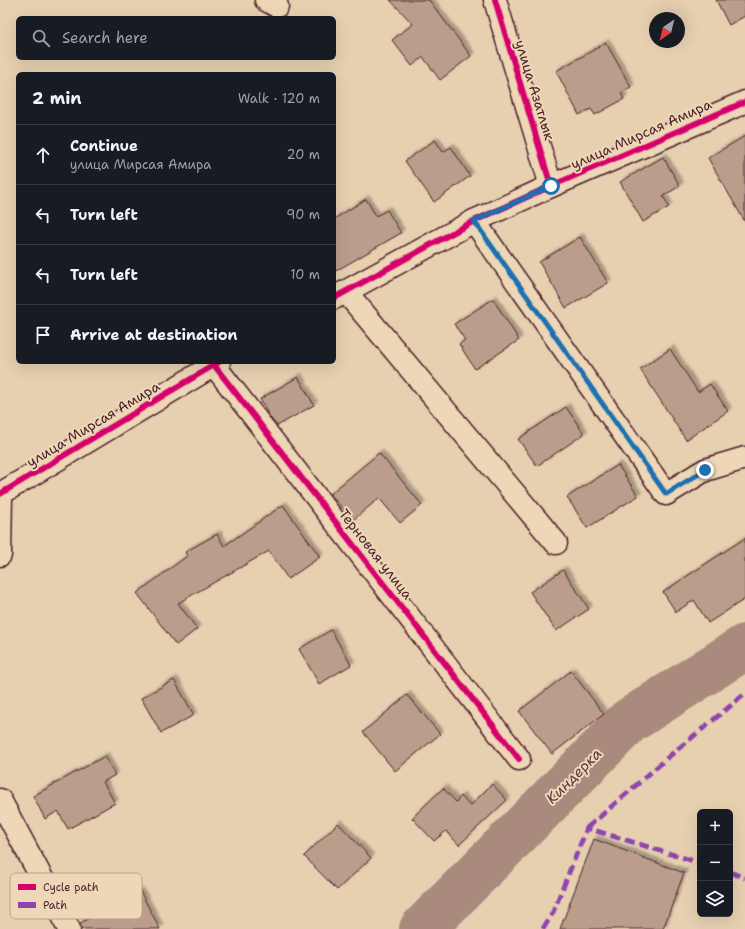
<!DOCTYPE html>
<html lang="en">
<head>
<meta charset="utf-8">
<style>
  :root { --surface:#171b24; --page:#242831; --text:#f1f3f6; --muted:#9ea1a6; --line:#363941 }
  body { margin:0; font-family:"Shantell Sans",sans-serif; background:var(--page); color:var(--text) }
  .controls { position:absolute; right:12px; bottom:12px; display:grid; overflow:hidden; border-radius:6px; box-shadow:0 4px 16px #0002 }
  .controls button { width:36px; height:36px; display:grid; place-items:center; padding:0; border:0; border-bottom:1px solid var(--line); background:var(--surface); color:var(--text); font:20px sans-serif }
  .compass { position:absolute; left:649px; top:12px; width:36px; height:36px; border-radius:50%; background:var(--surface); box-shadow:0 4px 16px #0002; rotate:215deg }
  .stop { position:absolute; width:12px; height:12px; margin:-9px; border:3px solid #1f6fb2; border-radius:50%; background:#fff }
  .stop.end { background:#1f6fb2; border-color:#fff; box-shadow:0 1px 4px #0008 }
  .list { margin:0; padding:0; list-style:none }
  h2 { display:flex; justify-content:space-between; align-items:center; height:52px; margin:0; padding:0 16px; font-size:17px }
  h2 small { font-size:13px; font-weight:400; color:var(--muted) }
  .list li { display:grid; grid-template-columns:26px 1fr auto; gap:12px; align-items:center; box-sizing:border-box; height:60px; padding:0 16px; border-top:1px solid var(--line) }
  .list b { display:block; font-size:15px; white-space:nowrap }
  .list p { margin:0; font-size:13px; white-space:nowrap; color:var(--muted) }
  .list em { font-size:13px; font-style:normal; color:var(--muted) }
  .icon { flex:none; width:22px; height:22px; fill:none; stroke:currentColor; stroke-width:2; stroke-linecap:round; stroke-linejoin:round }
  .map { position:relative; flex:none; width:745px; height:929px; overflow:hidden }
  .search { position:absolute; background:var(--surface); box-shadow:0 4px 16px #0002; left:16px; top:16px; width:320px; height:44px; display:flex; align-items:center; gap:10px; box-sizing:border-box; padding:0 14px; border-radius:6px; color:var(--muted); font-size:15px }
  .panel { position:absolute; background:var(--surface); box-shadow:0 4px 16px #0002; left:16px; top:72px; width:320px; height:292px; border-radius:6px }
  .map>svg:first-child { display:block }
  .lines { fill:none; stroke-linecap:round; stroke-linejoin:round }
  .river { stroke:#a98a7b; stroke-width:46 }
  .building { fill:#ba9e8b; stroke:#4a1f2b; filter:url(#shadow) }
  .minor-casing { stroke:#4a1f2b; stroke-width:25 }
  .minor { stroke:#edd7b6; stroke-width:22 }
  .quiet { stroke:#8e44ad; stroke-width:5; stroke-dasharray:10 5; stroke-linecap:butt }
  .cycleway-casing { stroke:#edd7b6; stroke-width:8 }
  .cycleway { stroke:#d6006c; stroke-width:6 }
  .route { stroke:#1f6fb2; stroke-width:5 }
  .labels { text-anchor:middle; dominant-baseline:central; stroke-width:4; stroke-linejoin:round; paint-order:stroke }
  .street-label { font-size:14px; fill:#4a1f2b; stroke:#edd7b6 }
  .water-label { font-size:15px; font-style:italic; fill:#623a3f; stroke:#edd7b6 }
  .key { fill:#edd7b6; stroke:#bca08c; stroke-width:1 }
  .key-label { font-size:11px; fill:#4a1f2b }
</style>
</head>
<body>
<div class="map">
<svg width="745" height="929" viewBox="0 0 745 929">
  <defs>
    <filter id="shadow"><feDropShadow dx="3.5" dy="-3.5" stdDeviation="1" flood-color="#0004"/></filter>
  </defs>
  <rect width="100%" height="100%" fill="#e6d0b0"/>
  <filter id="ink" filterUnits="userSpaceOnUse"><feTurbulence type="fractalNoise" baseFrequency=".025" numOctaves="2"/><feDisplacementMap in="SourceGraphic" scale="8" xChannelSelector="R" yChannelSelector="G"/><feConvolveMatrix kernelMatrix="1 2 1 2 8 2 1 2 1" color-interpolation-filters="sRGB"/></filter>
  <g filter="url(#ink)">
    <g class="lines">
      <polyline class="river" points="422,929 629,721 745,647"/>
    </g>
    <g class="building">
      <polygon points="390,0 429,0 471,56 440,80 423,57 412,66 392,40 413,24"/>
      <polygon points="716,0 745,0 745,16 729,25"/>
      <polygon points="606,43 631,87 621,93 624,99 595,115 591,109 579,115 556,71"/>
      <polygon points="745,136 745,222 708,158"/>
      <polygon points="435,140 443,152 451,147 470,176 434,202 405,161"/>
      <polygon points="663,157 680,186 663,196 669,207 643,222 620,182"/>
      <polygon points="366,199 376,216 387,210 401,233 334,272 334,219"/>
      <polygon points="580,237 608,283 566,308 539,262"/>
      <polygon points="493,299 519,340 475,369 459,344 465,340 454,324"/>
      <polygon points="670,349 698,392 710,384 728,411 686,440 640,369"/>
      <polygon points="298,377 314,405 277,426 271,419 260,399"/>
      <polygon points="566,407 584,434 537,466 518,439"/>
      <polygon points="379,453 422,505 400,523 379,498 353,520 330,494"/>
      <polygon points="618,465 638,496 587,528 567,497"/>
      <polygon points="283,505 320,557 288,579 269,551 178,603 197,629 176,645 137,593 187,556 185,552 217,534 224,546"/>
      <polygon points="745,538 745,599 708,623 694,600 676,612 663,592"/>
      <polygon points="563,570 589,609 556,631 530,592"/>
      <polygon points="331,630 351,665 319,684 299,649"/>
      <polygon points="571,671 604,714 552,754 519,711"/>
      <polygon points="174,680 194,715 161,733 141,698"/>
      <polygon points="407,695 440,734 395,771 363,732"/>
      <polygon points="105,756 115,775 103,782 115,803 68,829 58,811 45,819 33,796"/>
      <polygon points="492,784 507,800 459,845 446,831 434,841 412,818 443,788 456,802 461,796 470,806"/>
      <polygon points="338,823 371,858 337,890 304,856"/>
      <polygon points="594,839 684,873 663,929 560,929"/>
      <polygon points="140,891 160,929 81,929 80,923"/>
    </g>
    <g class="lines">
      <defs>
        <g id="minor">
          <polyline points="266,0 277,6"/>
          <polyline points="495,0 551,186"/>
          <polyline points="474,221 666,494 705,470 745,458"/>
          <polyline points="346,292 556,543"/>
          <polyline points="334,298 474,221 551,186 745,102"/>
          <polyline points="214,365 519,759"/>
          <polyline points="0,494 219,362"/>
          <polyline points="0,555 1,494"/>
          <polyline points="0,800 69,929"/>
        </g>
      </defs>
      <use href="#minor" class="minor-casing"/>
      <use href="#minor" class="minor"/>
      <g class="quiet">
        <polyline points="587,828 673,753 745,694"/>
        <polyline points="730,872 745,878"/>
        <polyline points="543,929 553,912 587,828 700,863"/>
      </g>
      <defs>
        <g id="cycleway">
          <polyline points="495,0 551,186"/>
          <polyline points="334,298 474,221 551,186 745,102"/>
          <polyline points="214,365 519,759"/>
          <polyline points="0,494 219,362"/>
        </g>
      </defs>
      <use href="#cycleway" class="cycleway-casing"/>
      <use href="#cycleway" class="cycleway"/>
    </g>
  </g>
  <g class="lines" filter="url(#ink)">
    <polyline class="route" points="551,186 474,221 666,494 705,470"/>
  </g>
  <g class="labels">
    <g class="street-label">
      <text transform="translate(535 90) rotate(73)">улица Азатлык</text>
      <text transform="translate(641 134) rotate(-24)">улица Мирсая Амира</text>
      <text transform="translate(93 424) rotate(-31)">улица Мирсая Амира</text>
      <text transform="translate(376 554) rotate(52)">Терновая улица</text>
    </g>
    <g class="water-label">
      <text transform="translate(574 776) rotate(-45)">Киндерка</text>
    </g>
  </g>
  <rect x="10" y="873" width="132" height="46" rx="6" class="key"/>
  <rect x="18" y="884" width="18" height="6" fill="#d6006c"/>
  <rect x="18" y="902" width="18" height="6" fill="#8e44ad"/>
  <g class="key-label">
    <text x="43" y="891">Cycle path</text>
    <text x="43" y="909">Path</text>
  </g>
</svg>
<div class="controls">
<button>+</button>
<button>−</button>
<button><svg class="icon" aria-label="layers" viewBox="0 0 24 24"><path d="M12 4l9 5-9 5-9-5zM3 14l9 5 9-5"/></svg></button>
</div>
<svg class="compass" viewBox="-18 -18 36 36"><path d="M0-13l5 13h-10z" fill="#e53935"/><path d="M0 13l5-13h-10z" fill="#9ea1a6"/></svg>
<div class="stop" style="left:551px;top:186px"></div>
<div class="stop end" style="left:705px;top:470px"></div>
<div class="search"><svg class="icon" aria-label="search" viewBox="0 0 24 24"><circle cx="10" cy="10" r="6"/><path d="M15 15l6 6"/></svg>Search here</div>
<section class="panel">
<h2>2 min<small>Walk · 120 m</small></h2>
<ul class="list">
<li><svg class="icon" aria-label="ahead" viewBox="0 0 24 24"><path d="M12 20V5M6 11l6-6 6 6"/></svg><div><b>Continue</b><p>улица Мирсая Амира</p></div><em>20 m</em></li>
<li><svg class="icon" aria-label="left" viewBox="0 0 24 24"><path d="M17 20v-9H6M10 6l-5 5 5 5"/></svg><div><b>Turn left</b></div><em>90 m</em></li>
<li><svg class="icon" aria-label="left" viewBox="0 0 24 24"><path d="M17 20v-9H6M10 6l-5 5 5 5"/></svg><div><b>Turn left</b></div><em>10 m</em></li>
<li><svg class="icon" aria-label="arrive" viewBox="0 0 24 24"><path d="M6 21V4h12l-3 4 3 4H6"/></svg><div><b>Arrive at destination</b></div></li>
</ul>
</section>
</div>
</body>
</html>
